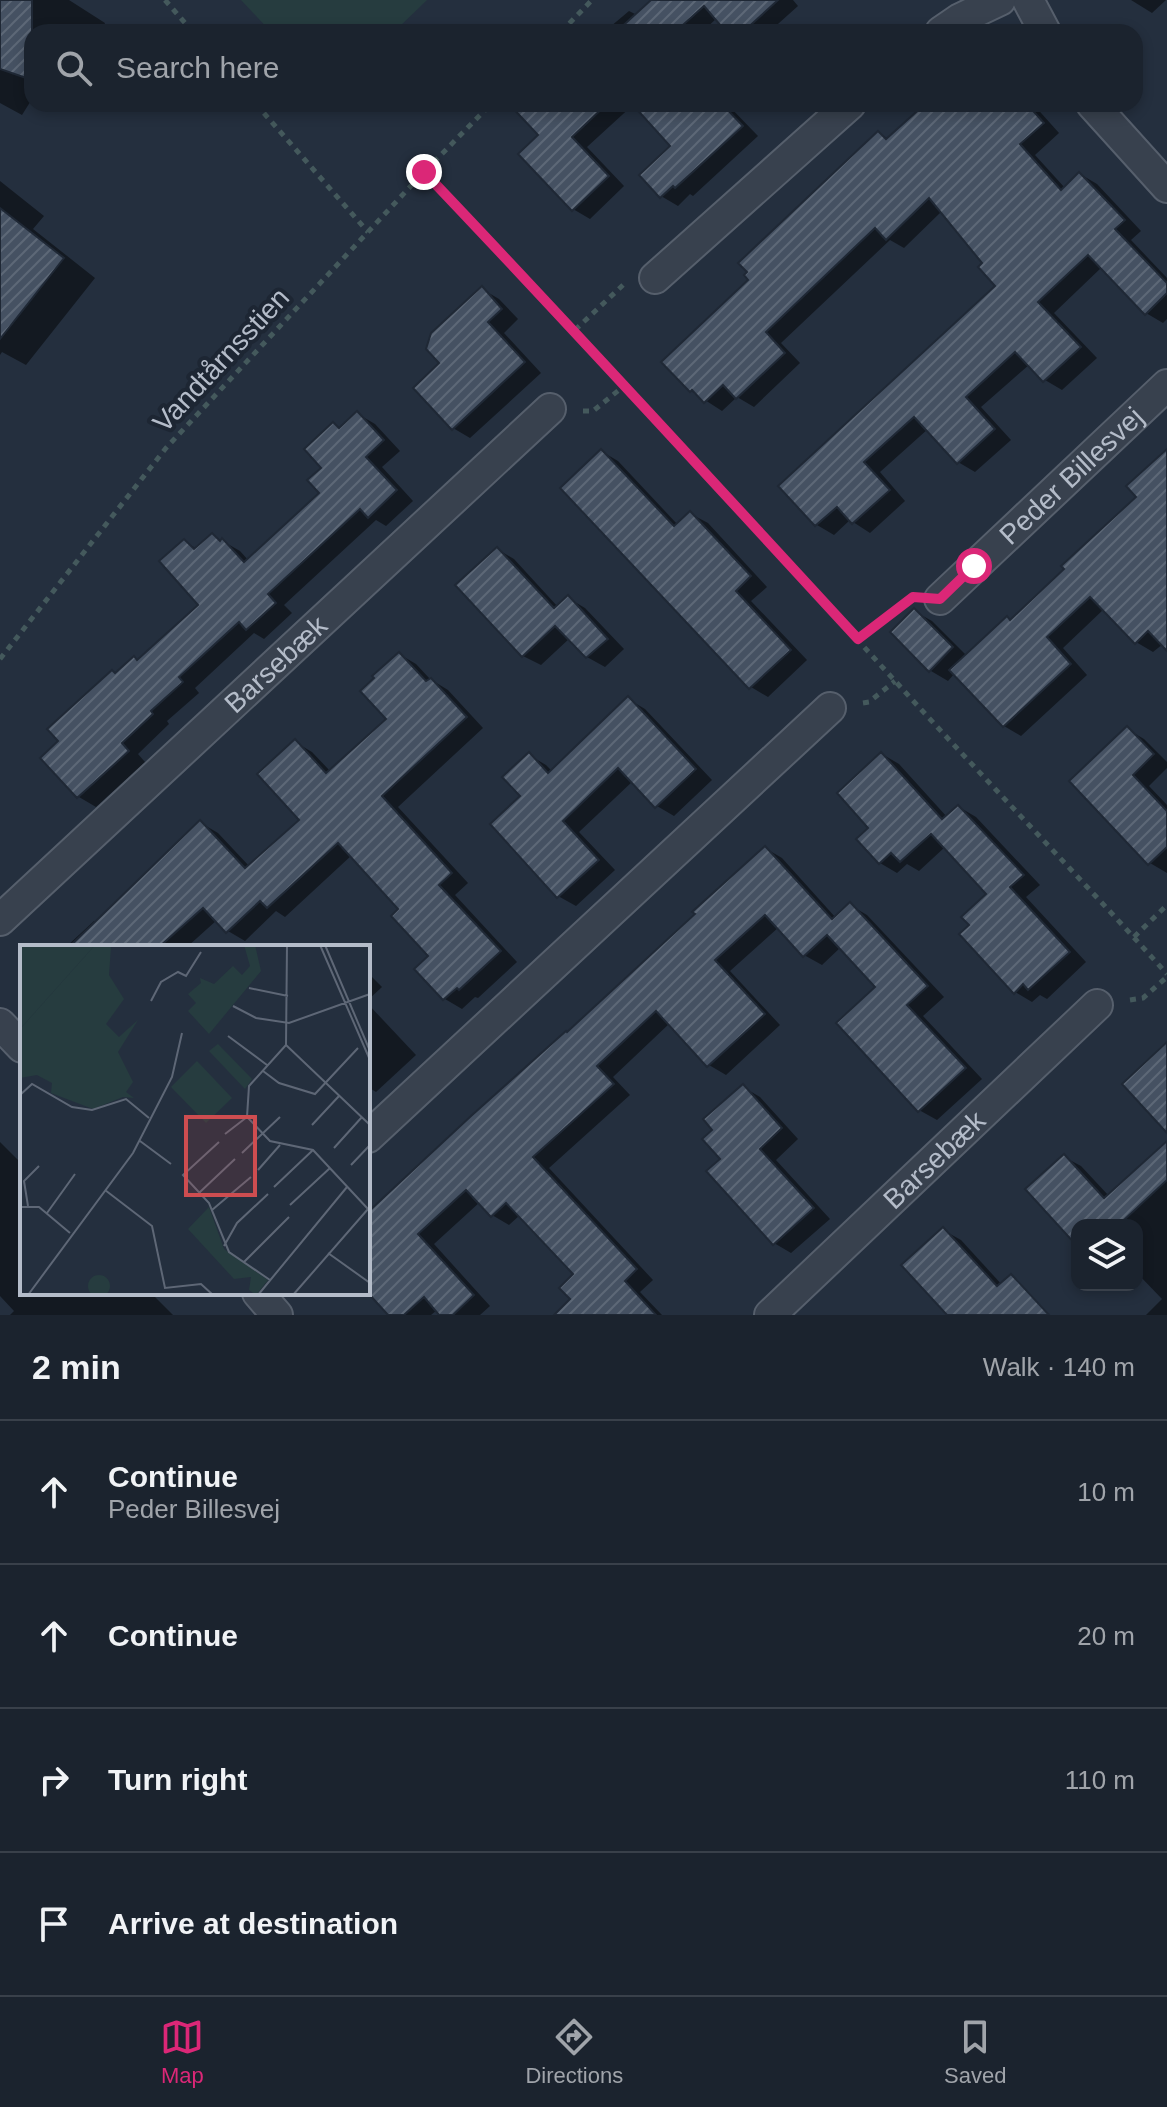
<!DOCTYPE html>
<html lang="en">
<head>
<meta charset="utf-8">
<style>
  :root { --surface:#1b232e; --page:#242b36; --text:#f1f3f6; --muted:#a0a4aa; --line:#39404a; --accent:#db2777 }
  body { margin:0; font-family:Helvetica,sans-serif; background:var(--page); color:var(--text) }
  .controls { position:absolute; right:24px; bottom:24px; display:grid; overflow:hidden; border-radius:16px; box-shadow:0 4px 12px #0003 }
  .controls button { width:72px; height:72px; display:grid; place-items:center; padding:0; border:0; border-bottom:2px solid var(--line); background:var(--surface); color:var(--text); font:40px sans-serif }
  .stop { position:absolute; width:24px; height:24px; margin:-18px; border:6px solid #db2777; border-radius:50%; background:#fff }
  .stop.end { background:#db2777; border-color:#fff; box-shadow:0 2px 8px #0008 }
  .list { margin:0; padding:0; list-style:none }
  h2 { display:flex; justify-content:space-between; align-items:center; height:104px; margin:0; padding:0 32px; font-size:34px }
  h2 small { font-size:26px; font-weight:400; color:var(--muted) }
  .list li { display:grid; grid-template-columns:52px 1fr auto; gap:24px; align-items:center; box-sizing:border-box; height:144px; padding:0 32px; border-top:2px solid var(--line) }
  .list b { display:block; font-size:30px; white-space:nowrap }
  .list p { margin:0; font-size:26px; white-space:nowrap; color:var(--muted) }
  .list em { font-size:26px; font-style:normal; color:var(--muted) }
  .icon { flex:none; width:44px; height:44px; fill:none; stroke:currentColor; stroke-width:2; stroke-linecap:round; stroke-linejoin:round }
  .map { position:relative; flex:none; width:1167px; height:1315px; overflow:hidden }
  .search { position:absolute; background:var(--surface); box-shadow:0 4px 12px #0003; left:24px; right:24px; top:24px; height:88px; display:flex; align-items:center; gap:20px; box-sizing:border-box; padding:0 28px; border-radius:24px; color:var(--muted); font-size:30px }
  .sheet { height:680px; background:var(--surface) }
  nav { display:flex; justify-content:space-around; align-items:center; box-sizing:border-box; height:112px; border-top:2px solid var(--line); background:var(--surface); font-size:22px; color:var(--muted) }
  nav a { display:grid; justify-items:center; gap:4px }
  nav .on { color:var(--accent) }
  .map>svg:first-child { display:block }
  .pitch { fill:#263c3f }
  .shadow { fill:#0007 }
  .building { fill:url(#building-hatch); stroke:#1f2835; stroke-width:2 }
  .lines { fill:none; stroke-linecap:round; stroke-linejoin:round }
  .street-casing { stroke:#565f6c; stroke-width:34 }
  .path { stroke:#44595c; stroke-width:5; stroke-dasharray:6 6; stroke-linecap:butt }
  .street { stroke:#38414e; stroke-width:30 }
  .route { stroke:#db2777; stroke-width:10 }
  .labels { text-anchor:middle; dominant-baseline:central; stroke-width:8; stroke-linejoin:round; paint-order:stroke }
  .street-label { font-size:28px; fill:#b4bcc9; stroke:#1d2633 }
  .inset-road { fill:none; stroke:#5e6776; stroke-width:2 }
  .view { fill:#ce4d50; fill-opacity:0.15; stroke:#ce4d50; stroke-width:4 }
  .inset-edge { fill:none; stroke:#b4bcc9; stroke-width:4 }
</style>
</head>
<body>
<div class="map">
<svg width="1167" height="1315" viewBox="0 0 1167 1315">
  <defs>
    <pattern id="building-hatch" width="6" height="6" patternUnits="userSpaceOnUse" patternTransform="scale(2)"><rect width="6" height="6" fill="#455162"/><path d="M-1 1l2-2M0 6l6-6M5 7l2-2" fill="none" stroke="#5d6877"/></pattern>
  </defs>
  <rect width="100%" height="100%" fill="#242f3e"/>
  <polygon class="pitch" points="241,0 427,0 394,32 271,32"/>
  <g class="shadow">
    <polygon points="0,0 69,0 105,23 102,32 32,32 32,99 22,115 0,103"/>
    <polygon points="654,0 793,0 798,6 769,32 759,30 757,32 729,32 717,18 702,32 604,32 629,11 637,15"/>
    <polygon points="1131,0 1166,0 1152,13"/>
    <polygon points="535,104 634,104 587,147 624,186 590,219 573,209 541,135"/>
    <polygon points="635,104 727,104 758,136 693,196 690,194 678,206 661,196 672,146"/>
    <polygon points="928,104 1033,104 1059,133 1035,155 1065,188 1080,174 1097,184 1141,231 1131,240 1167,278 1167,319 1163,323 1146,313 1102,267 1054,313 1097,358 1062,390 1045,380 1030,364 981,407 1011,440 975,472 958,462 928,429 880,472 905,501 870,533 850,520 834,535 817,525 781,486 998,287 985,263 942,211 904,248 890,240 781,343 800,363 754,407 737,397 722,411 691,391 751,280 878,133 889,139"/>
    <polygon points="0,181 44,216 33,229 95,278 26,365 2,352 0,355"/>
    <polygon points="482,289 499,299 518,319 504,333 541,373 470,438 453,428 442,363"/>
    <polygon points="358,414 375,424 400,451 382,467 413,501 386,526 376,520 284,605 292,613 264,639 254,633 195,688 199,693 167,721 169,724 138,754 145,762 96,807 79,797 42,758 61,741 116,675 139,662 201,605 184,541 197,549 212,535 240,551 249,561 322,493 323,468 333,424 341,429"/>
    <polygon points="601,451 618,461 678,525 691,514 708,523 767,587 751,601 807,660 768,697 751,687"/>
    <polygon points="1167,453 1167,649 1163,644 1153,652 1136,642 1104,609 1063,648 1087,675 1021,736 1004,726 955,673 948,681 931,671 893,632 914,611 932,621 967,656 1012,622 1138,497"/>
    <polygon points="497,549 514,559 558,607 568,598 585,608 624,649 605,667 587,657 570,638 541,665 523,656"/>
    <polygon points="399,654 416,664 430,679 448,690 483,728 398,807 468,883 455,895 517,962 478,998 475,997 462,1009 445,999 417,969 431,956 401,910 352,855 285,917 276,911 245,941 228,931 217,920 187,947 66,947 94,921 97,922 201,823 218,833 250,867 302,820 295,742 312,752 331,772 389,719"/>
    <polygon points="628,699 645,709 712,780 674,816 657,806 633,781 579,832 615,870 576,906 558,896 522,797 529,755 546,765 552,771"/>
    <polygon points="1127,729 1144,739 1167,762 1167,768 1149,786 1167,805 1167,873 1150,863 1071,781"/>
    <polygon points="882,754 899,764 947,817 959,807 976,817 1040,885 1026,897 1086,962 1047,999 1040,995 1032,1002 1015,992 971,925 989,894 945,847 919,871 907,864 897,873 880,863 871,828"/>
    <polygon points="765,848 782,858 836,918 850,905 867,915 944,997 923,1016 982,1079 937,1120 919,1110 878,987 841,947 822,965 804,955 779,927 730,971 780,1025 726,1075 709,1065 670,1023 613,1077 630,1095 549,1168 653,1280 640,1292 662,1315 582,1315 575,1275 520,1215 509,1225 492,1215 480,1202 434,1244 490,1306 480,1315 442,1315 437,1310 431,1315 390,1315 368,1290 368,1214 567,1035"/>
    <polygon points="368,973 382,987 368,1000"/>
    <polygon points="368,1004 416,1055 376,1092 368,1087"/>
    <polygon points="743,1087 760,1097 798,1139 776,1160 830,1219 791,1253 774,1243 715,1130"/>
    <polygon points="0,1142 22,1164 22,1293 151,1293 173,1315 10,1315 14,1311 0,1296"/>
    <polygon points="1167,1143 1167,1315 1146,1315 1162,1299 1137,1273 1137,1225 1077,1225 1077,1243 1064,1157 1081,1166 1109,1196"/>
    <polygon points="943,1230 961,1240 1025,1310 1020,1315 950,1315"/>
  </g>
  <g class="building">
    <polygon points="0,0 32,0 32,80 0,69"/>
    <polygon points="651,0 778,0 743,32 726,32 704,6 675,32 616,32"/>
    <polygon points="509,104 607,104 572,137 609,176 572,211 518,154 538,135"/>
    <polygon points="632,104 722,104 743,126 675,188 673,186 660,198 639,175 670,146"/>
    <polygon points="925,104 1027,104 1044,123 1020,144 1061,190 1079,172 1125,220 1115,229 1167,283 1167,293 1145,315 1088,255 1038,302 1081,347 1043,382 1015,352 966,397 995,429 957,464 914,417 864,462 890,490 852,524 837,507 815,526 778,486 995,286 978,267 982,263 929,198 886,240 875,228 766,332 785,353 736,399 723,385 704,403 692,390 690,392 661,362 748,280 744,275 747,272 738,263 878,131 886,139"/>
    <polygon points="0,208 64,258 0,339"/>
    <polygon points="482,286 502,309 488,322 525,362 452,430 413,388 439,363 426,349 431,333"/>
    <polygon points="357,411 384,440 366,457 397,490 368,518 360,509 268,594 276,603 246,630 239,622 179,677 183,682 151,711 153,714 122,743 129,751 77,798 40,758 58,741 47,729 112,670 115,673 134,656 137,660 198,605 159,561 184,539 194,549 212,533 220,541 222,538 244,562 319,493 307,480 321,468 304,449 333,422 339,428"/>
    <polygon points="601,449 674,526 690,511 751,576 736,591 791,650 749,689 560,488"/>
    <polygon points="1167,449 1167,651 1148,631 1135,644 1090,597 1047,637 1071,664 1003,727 949,670 1007,616 1010,620 1064,569 1061,566 1136,497 1126,486"/>
    <polygon points="497,547 554,608 568,595 608,639 586,658 555,626 522,657 455,585"/>
    <polygon points="914,608 953,647 929,672 890,632"/>
    <polygon points="399,652 426,681 431,678 467,717 382,796 452,873 439,885 501,951 459,990 457,988 443,1000 414,969 428,956 391,916 398,909 338,843 267,908 260,901 226,933 203,908 159,947 69,947 200,820 245,868 299,820 257,774 295,739 326,773 386,719 360,691 374,678 372,676"/>
    <polygon points="628,696 696,769 655,808 618,768 563,821 599,860 557,898 490,824 520,796 502,777 529,752 548,773"/>
    <polygon points="1127,726 1154,754 1133,775 1167,811 1167,847 1148,865 1069,781"/>
    <polygon points="881,752 942,819 958,805 1024,875 1010,887 1070,952 1028,990 1023,984 1014,994 959,934 969,925 961,917 986,894 931,834 900,862 891,853 879,864 856,839 868,828 837,793"/>
    <polygon points="765,846 832,919 850,902 928,986 907,1005 966,1068 918,1112 836,1023 875,987 827,935 803,957 765,915 715,960 765,1014 707,1067 656,1011 597,1066 614,1084 533,1157 637,1269 625,1281 656,1315 554,1315 570,1299 559,1288 573,1274 506,1203 491,1217 466,1190 418,1234 474,1295 453,1315 439,1315 424,1297 404,1315 388,1315 368,1293 368,1212 471,1116 566,1031 567,1032 695,914 692,912"/>
    <polygon points="1167,1042 1167,1133 1122,1084"/>
    <polygon points="743,1084 782,1128 760,1149 814,1208 773,1245 706,1171 720,1159 702,1139 712,1130 703,1119"/>
    <polygon points="1167,1141 1167,1180 1124,1220 1129,1225 1077,1225 1077,1246 1025,1189 1064,1154 1104,1198"/>
    <polygon points="943,1227 997,1286 1011,1274 1049,1315 947,1315 901,1265"/>
  </g>
  <g class="lines">
    <defs>
      <g id="street">
        <polyline points="1028,0 1045,32"/>
        <polyline points="941,32 960,19 1000,0"/>
        <polyline points="1092,104 1167,187"/>
        <polyline points="655,278 850,104"/>
        <path id="s1" d="M 940,599 L 1167,385"/>
        <path id="s2" d="M 0,920 L 550,409"/>
        <polyline points="0,1024 22,1047"/>
        <polyline points="368,1137 830,708"/>
        <polyline points="258,1293 277,1315"/>
        <path id="s3" d="M 770,1315 L 1097,1005"/>
      </g>
    </defs>
    <use href="#street" class="street-casing"/>
    <g class="path">
      <polyline points="165,0 193,32"/>
      <polyline points="561,32 592,0"/>
      <polyline points="256,104 368,232"/>
      <path d="M 424,172 C 584,340 740,511 896,682 C 985,780 1078,875 1167,974"/>
      <polyline points="575,330 623,285"/>
      <polyline points="583,411 593,411 624,386"/>
      <polyline points="858,639 905,603"/>
      <polyline points="0,659 166,448 424,172 491,104"/>
      <polyline points="863,703 869,702 895,681"/>
      <polyline points="1134,937 1167,905"/>
      <polyline points="1130,1000 1143,998 1167,977"/>
    </g>
    <use href="#street" class="street"/>
  </g>
  <g class="lines">
    <path class="route" d="M 424,172 C 571,326 714,483 858,639 L 913,597 L 940,599 L 974,566"/>
  </g>
  <g class="labels">
    <g class="street-label">
      <text transform="translate(221 360) rotate(-47)">Vandtårnsstien</text>
      <text stroke="none"><textPath href="#s1" startOffset="180">Peder Billesvej</textPath></text>
      <text stroke="none"><textPath href="#s2" startOffset="376">Barsebæk</textPath></text>
      <text stroke="none"><textPath href="#s3" startOffset="226">Barsebæk</textPath></text>
    </g>
  </g>
  <g transform="translate(20 945)">
    <rect width="350" height="350" fill="#242f3e"/>
    <path d="M 75,0 L 91,2 L 89,30 L 104,54 L 86,79 L 99,92 L 118,75 L 98,107 L 113,137 L 106,147 L 114,153 L 103,152 L 73,164 L 31,148 L 32,138 L 17,130 L 0,133 L 0,84 ZM 198,99 L 232,134 L 225,144 L 189,106 Z" fill="#263c3f"/>
    <path d="M 0,0 L 75,0 L 0,84 ZM 189,262 L 204,304 L 248,335 L 236,350 L 229,345 L 231,332 L 214,334 L 168,284 Z" fill="#263c3f"/>
    <path d="M 224,0 L 235,0 L 241,26 L 189,89 L 168,66 L 176,58 L 168,49 L 181,38 L 180,33 L 194,39 L 213,21 L 222,30 L 230,21 Z" fill="#263c3f"/>
    <path d="M 177,116 L 212,153 L 186,178 L 151,142 ZM68 341a11 11 0 1 1 22 0a11 11 0 1 1-22 0Z" fill="#263c3f"/>
    <path class="inset-road" d="M 263,0 L 288,0M 300,0 L 350,115M 305,0 L 350,106M 229,43 L 268,51M 131,56 L 141,37 L 158,27 L 166,31 L 181,7M 213,61 L 236,73 L 269,78 L 350,49M 208,91 L 247,120M 266,100 L 229,141 L 227,172 L 250,196 L 293,205 L 348,264M 266,100 L 350,180M 266,100 L 267,0M 243,126 L 259,138 L 295,149 L 338,103M 0,150 L 12,139 L 52,162 L 72,165 L 106,154 L 129,173M 292,180 L 319,151M 205,189 L 227,172M 120,196 L 151,219M 199,197 L 163,230 L 189,258 L 209,307 L 250,335M 314,203 L 342,172M 222,208 L 260,172M 331,220 L 350,200M 238,225 L 260,200M 254,242 L 293,205M 85,245 L 132,281 L 145,343 L 181,339 L 193,350M 180,247 L 215,214M 270,260 L 310,223M 8,261 L 4,236 L 19,221M 0,262 L 19,262 L 50,288M 192,265 L 231,232M 27,268 L 55,229M 204,301 L 217,278 L 248,249M 308,308 L 350,338M 224,317 L 269,272M 8,350 L 113,208 L 152,132 L 162,88M 238,350 L 327,242M 273,350 L 348,264"/>
    <path class="view" d="M 166,172 L 235,172 L 235,250 L 166,250 Z"/>
    <rect width="350" height="350" class="inset-edge"/>
  </g>
</svg>
<div class="controls">
<button><svg class="icon" aria-label="layers" viewBox="0 0 24 24"><path d="M12 4l9 5-9 5-9-5zM3 14l9 5 9-5"/></svg></button>
</div>
<div class="stop" style="left:974px;top:566px"></div>
<div class="stop end" style="left:424px;top:172px"></div>
<div class="search"><svg class="icon" aria-label="search" viewBox="0 0 24 24"><circle cx="10" cy="10" r="6"/><path d="M15 15l6 6"/></svg>Search here</div>
</div>
<section class="sheet">
<h2>2 min<small>Walk · 140 m</small></h2>
<ul class="list">
<li><svg class="icon" aria-label="ahead" viewBox="0 0 24 24"><path d="M12 20V5M6 11l6-6 6 6"/></svg><div><b>Continue</b><p>Peder Billesvej</p></div><em>10 m</em></li>
<li><svg class="icon" aria-label="ahead" viewBox="0 0 24 24"><path d="M12 20V5M6 11l6-6 6 6"/></svg><div><b>Continue</b></div><em>20 m</em></li>
<li><svg class="icon" aria-label="right" viewBox="0 0 24 24"><path d="M7 20v-9h11M14 6l5 5-5 5"/></svg><div><b>Turn right</b></div><em>110 m</em></li>
<li><svg class="icon" aria-label="arrive" viewBox="0 0 24 24"><path d="M6 21V4h12l-3 4 3 4H6"/></svg><div><b>Arrive at destination</b></div></li>
</ul>
</section>
<nav>
<a class="on"><svg class="icon" aria-label="map" viewBox="0 0 24 24"><path d="M3 6l6-2 6 2 6-2v14l-6 2-6-2-6 2zM9 4v14M15 6v14"/></svg>Map</a>
<a><svg class="icon" aria-label="directions" viewBox="0 0 24 24"><path d="M12 3l9 9-9 9-9-9zM9 14v-3h6M13 9l2 2-2 2"/></svg>Directions</a>
<a><svg class="icon" aria-label="saved" viewBox="0 0 24 24"><path d="M7 4h10v16l-5-4-5 4z"/></svg>Saved</a>
</nav>
</body>
</html>
